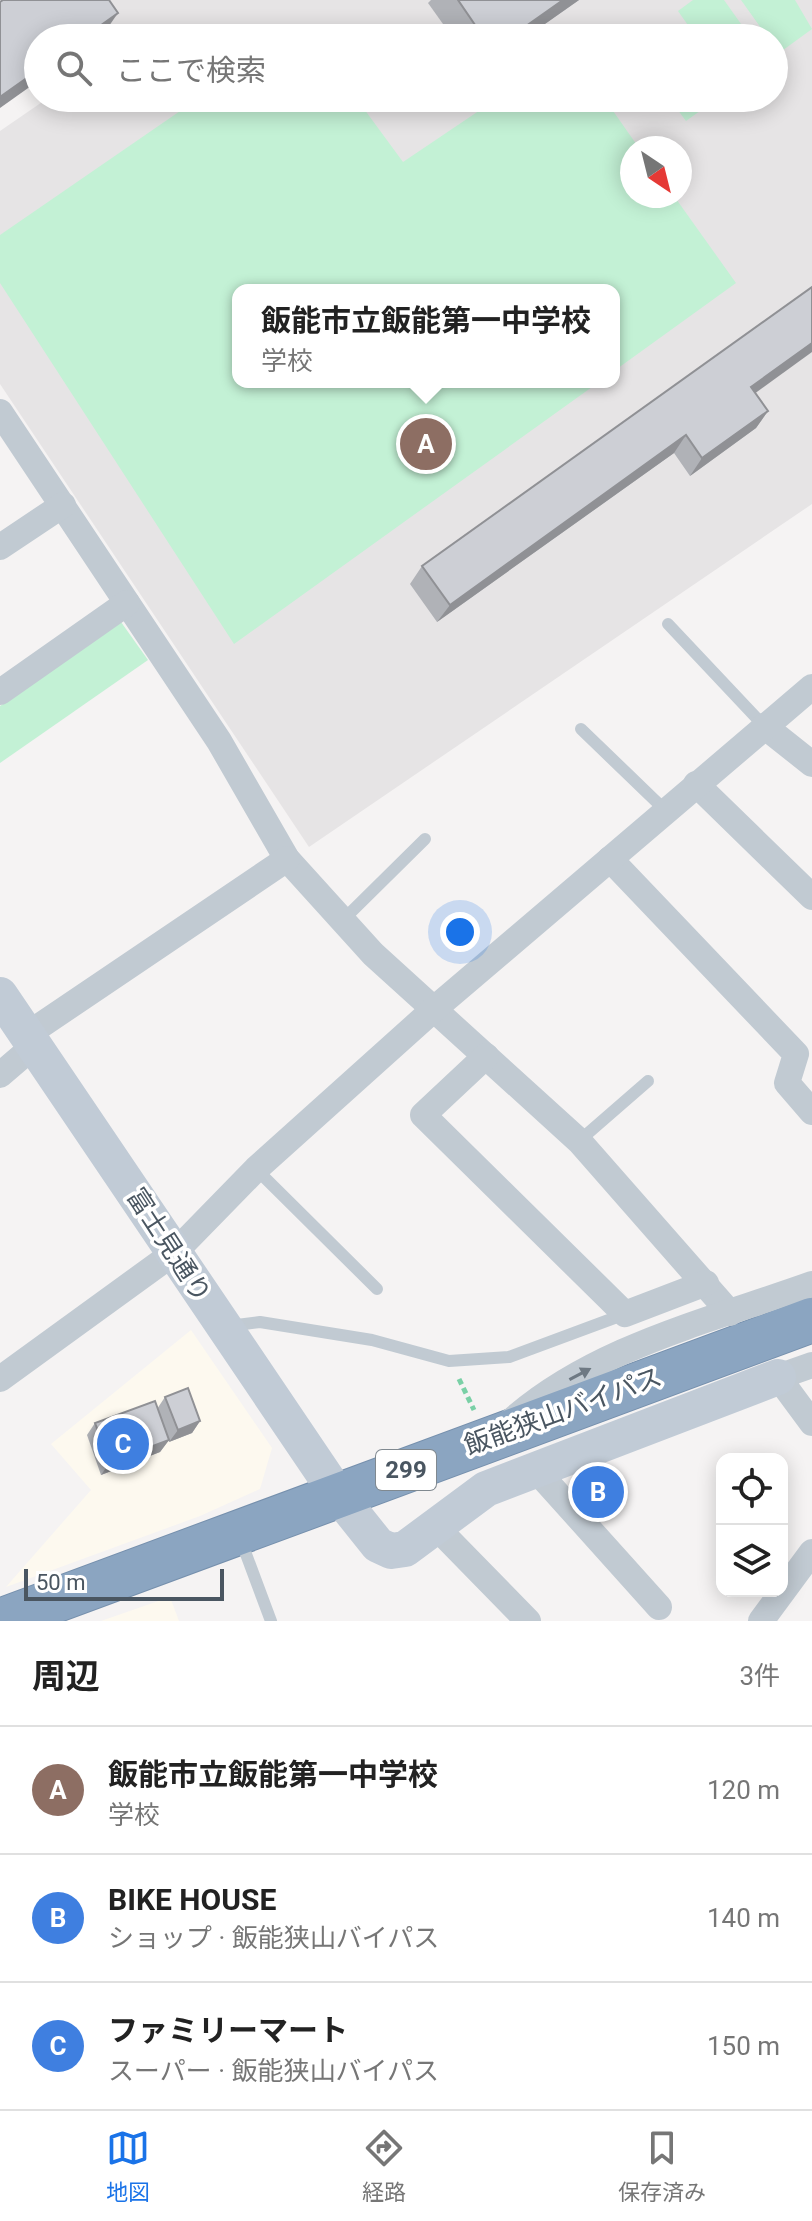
<!DOCTYPE html>
<html lang="ja">
<head>
<meta charset="utf-8">
<style>
  :root { --surface:#fff; --page:#f2f2f2; --text:#222; --muted:#767676; --line:#e0e0e0; --accent:#1a73e8 }
  body { margin:0; font-family:Roboto,"Noto Sans JP",sans-serif; background:var(--page); color:var(--text) }
  .controls { position:absolute; right:24px; bottom:24px; display:grid; overflow:hidden; border-radius:16px; box-shadow:0 4px 20px #0003 }
  .controls button { width:72px; height:72px; display:grid; place-items:center; padding:0; border:0; border-bottom:2px solid var(--line); background:var(--surface); color:var(--text); font:40px sans-serif }
  .compass { position:absolute; left:620px; top:136px; width:72px; height:72px; border-radius:50%; background:var(--surface); box-shadow:0 4px 20px #0003; rotate:145deg }
  .scale { position:absolute; left:24px; bottom:20px; width:200px; box-sizing:border-box; padding-left:8px; border:4px solid #4a5661; border-top:0; font-size:22px; line-height:28px; white-space:nowrap; color:#4a5661; -webkit-text-stroke:6px #fff; paint-order:stroke }
  .you { position:absolute; left:460px; top:932px; width:28px; height:28px; margin:-20px; border:6px solid #fff; border-radius:50%; background:#1a73e8; box-shadow:0 0 0 12px #1a73e833 }
  .badge { display:grid; place-items:center; width:52px; height:52px; border-radius:50%; background:var(--accent); color:#fff; font-size:26px; font-weight:700 }
  .pin { position:absolute; translate:-50% -50%; border:4px solid #fff; box-shadow:0 2px 8px #0006 }
  .popup { position:absolute; left:232px; top:284px; width:388px; height:104px; box-sizing:border-box; display:grid; place-content:center; border-radius:16px; background:var(--surface); filter:drop-shadow(0 2px 6px #0005); font-size:26px; white-space:nowrap; color:var(--muted) }
  .popup b { font-size:30px; color:var(--text) }
  .popup::after { content:''; position:absolute; left:50%; top:100%; margin-left:-16px; border:16px solid transparent; border-top-color:var(--surface) }
  .list { margin:0; padding:0; list-style:none }
  h2 { display:flex; justify-content:space-between; align-items:center; height:104px; margin:0; padding:0 32px; font-size:34px }
  h2 small { font-size:26px; font-weight:400; color:var(--muted) }
  .list li { display:grid; grid-template-columns:52px 1fr auto; gap:24px; align-items:center; box-sizing:border-box; height:128px; padding:0 32px; border-top:2px solid var(--line) }
  .list b { display:block; font-size:30px; white-space:nowrap }
  .list p { margin:0; font-size:26px; white-space:nowrap; color:var(--muted) }
  .list em { font-size:26px; font-style:normal; color:var(--muted) }
  .icon { flex:none; width:44px; height:44px; fill:none; stroke:currentColor; stroke-width:2; stroke-linecap:round; stroke-linejoin:round }
  .map { position:relative; flex:none; width:812px; height:1621px; overflow:hidden }
  .search { position:absolute; background:var(--surface); box-shadow:0 4px 20px #0003; left:24px; right:24px; top:24px; height:88px; display:flex; align-items:center; gap:20px; box-sizing:border-box; padding:0 28px; border-radius:44px; color:var(--muted); font-size:30px }
  .sheet { height:488px; background:var(--surface) }
  nav { display:flex; justify-content:space-around; align-items:center; box-sizing:border-box; height:112px; border-top:2px solid var(--line); background:var(--surface); font-size:22px; color:var(--muted) }
  nav a { display:grid; justify-items:center; gap:4px }
  nav .on { color:var(--accent) }
  .map>svg:first-child { display:block }
  .commercial { fill:#fdf9ef }
  .education { fill:#e6e4e5; fill-rule:evenodd }
  .green { fill:#c3f1d5 }
  .lines { fill:none; stroke-linecap:round; stroke-linejoin:round }
  .highway-casing { stroke:#7690ad; stroke-width:46 }
  .path { stroke:#7ad0a6; stroke-width:5; stroke-dasharray:6 4; stroke-linecap:butt }
  .lane { stroke:#c1cad2; stroke-width:12 }
  .street { stroke:#c1cad2; stroke-width:26 }
  .secondary { stroke:#c1cbd6; stroke-width:36 }
  .highway { stroke:#8ba5c1; stroke-width:44 }
  .wall { fill:#b0b2b7 }
  .shaded-wall { fill:#909195 }
  .building { fill:#cdcfd5; stroke:#909195; stroke-width:2 }
  .oneway { fill:#6e7983 }
  .labels { text-anchor:middle; dominant-baseline:central; stroke-width:7; stroke-linejoin:round; paint-order:stroke }
  .shield { fill:#fff; stroke:#808990; stroke-width:2 }
  .shield-label { font-size:24px; font-weight:bold; fill:#4a5661 }
  .street-label { font-size:26px; fill:#4a5661; stroke:#fff }
</style>
</head>
<body>
<div class="map">
<svg width="812" height="1621" viewBox="0 0 812 1621">
  <rect width="100%" height="100%" fill="#f5f3f3"/>
  <g class="commercial">
    <polygon points="191,1330 272,1448 260,1489 200,1516 6,1587 91,1490 51,1444"/>
    <polygon points="170,1597 179,1621 101,1621"/>
  </g>
  <path class="education" d="M 88,0 L 812,0 L 812,504 L 309,847 L 0,384 L 0,131 L 48,98 L 774,98 L 774,38 L 114,38 ZM 632,148 L 680,148 L 680,196 L 632,196 ZM 238,290 L 614,290 L 614,382 L 238,382 Z"/>
  <g class="green">
    <polygon points="693,0 724,0 751,38 697,38 678,11"/>
    <polygon points="741,0 795,0 812,29 779,53 774,38 768,38"/>
    <polygon points="199,98 356,98 403,162 498,98 604,98 639,148 632,148 632,196 674,196 736,283 614,371 614,290 238,290 238,382 599,382 234,644 0,283 0,235"/>
    <polygon points="669,98 718,98 686,121"/>
    <polygon points="121,622 148,660 0,763 0,706"/>
  </g>
  <g class="lines">
    <defs>
      <polyline id="highway" points="0,1621 812,1320"/>
    </defs>
    <use href="#highway" class="highway-casing"/>
    <polyline class="path" points="459,1379 474,1410"/>
    <g class="lane">
      <polyline points="668,624 764,726"/>
      <polyline points="581,729 666,811"/>
      <polyline points="343,920 425,839"/>
      <polyline points="579,1141 648,1081"/>
      <polyline points="256,1169 377,1289"/>
      <polyline points="229,1326 260,1322 372,1340 449,1361 509,1357 625,1314"/>
      <polyline points="240,1538 271,1621"/>
    </g>
    <g class="street">
      <polyline points="0,412 219,741 287,859 373,954 579,1141 730,1313"/>
      <polyline points="0,547 63,505"/>
      <polyline points="0,692 127,603"/>
      <polyline points="764,726 812,764"/>
      <polyline points="696,784 812,897"/>
      <polyline points="610,859 796,1054 787,1083 812,1112"/>
      <polyline points="28,1034 287,859"/>
      <polyline points="486,1056 423,1115 625,1314 706,1283"/>
      <polyline points="0,1075 35,1045"/>
      <polyline points="812,1365 778,1377 812,1423"/>
      <polyline points="0,1379 175,1252 256,1169 433,1010 812,687"/>
      <path d="M 509,1423 C 592,1348 709,1321 812,1284"/>
      <polyline points="536,1470 659,1607"/>
      <polyline points="436,1527 528,1621"/>
      <polyline points="761,1621 812,1552"/>
    </g>
    <polyline class="secondary" points="0,995 338,1495 378,1545 391,1551 405,1549 486,1489 778,1377"/>
    <use href="#highway" class="highway"/>
  </g>
  <g class="wall">
    <polygon points="431,0 579,0 525,38 453,38 428,3"/>
    <polygon points="755,393 768,411 756,428 690,476 674,453 437,622 410,584 422,566"/>
    <polygon points="165,1397 200,1421 192,1433 169,1442 169,1440 160,1452 101,1475 87,1435 95,1423 157,1409"/>
  </g>
  <g class="shaded-wall">
    <polygon points="563,0 579,0 525,38 509,38"/>
    <polygon points="118,13 102,36 99,38 83,38"/>
    <polygon points="38,70 38,81 0,108 0,97"/>
    <polygon points="812,343 812,352 739,405 751,387"/>
    <polygon points="768,411 756,428 690,476 702,458"/>
    <polygon points="686,435 674,453 437,622 450,605"/>
    <polygon points="200,1421 192,1433 169,1442 178,1430"/>
    <polygon points="169,1440 160,1452 101,1475 110,1462"/>
  </g>
  <g class="building">
    <polygon points="3,0 109,0 118,13 83,38 38,38 38,70 0,97 0,2"/>
    <polygon points="458,0 563,0 509,38 484,38"/>
    <polygon points="812,287 812,343 751,387 768,411 702,458 686,435 450,605 422,566"/>
    <polygon points="188,1388 200,1421 178,1430 165,1397"/>
    <polygon points="155,1401 169,1440 110,1462 95,1423"/>
  </g>
  <defs><path id="oneway-solid" d="M-6-.8H1V-3.2L6.5 0L1 3.2V.8H-6Z" transform="scale(2)"/></defs>
  <use class="oneway" href="#oneway-solid" transform="translate(580 1374) rotate(-28)"/>
  <g class="labels">
    <rect class="shield" x="376" y="1450" width="60" height="40" rx="6"/>
    <g class="shield-label">
      <text x="406" y="1470">299</text>
    </g>
    <g class="street-label">
      <text transform="translate(169 1245) rotate(57)">富士見通り</text>
      <text transform="translate(563 1411) rotate(-20)">飯能狭山バイパス</text>
    </g>
  </g>
</svg>
<div class="controls">
<button><svg class="icon" aria-label="locate" viewBox="0 0 24 24"><circle cx="12" cy="12" r="6"/><path d="M12 2v4M12 18v4M2 12h4M18 12h4"/></svg></button>
<button><svg class="icon" aria-label="layers" viewBox="0 0 24 24"><path d="M12 4l9 5-9 5-9-5zM3 14l9 5 9-5"/></svg></button>
</div>
<svg class="compass" viewBox="-18 -18 36 36"><path d="M0-13l5 13h-10z" fill="#e53935"/><path d="M0 13l5-13h-10z" fill="#767676"/></svg>
<div class="scale">50 m</div>
<div class="you"></div>
<div class="pin badge" style="left:426px;top:444px;background:#8d6e63">A</div>
<div class="popup"><b>飯能市立飯能第一中学校</b>学校</div>
<div class="pin badge" style="left:598px;top:1492px;background:#3f7fe0">B</div>
<div class="pin badge" style="left:123px;top:1444px;background:#3f7fe0">C</div>
<div class="search"><svg class="icon" aria-label="search" viewBox="0 0 24 24"><circle cx="10" cy="10" r="6"/><path d="M15 15l6 6"/></svg>ここで検索</div>
</div>
<section class="sheet">
<h2>周辺<small>3件</small></h2>
<ul class="list">
<li><span class="badge" style="background:#8d6e63">A</span><div><b>飯能市立飯能第一中学校</b><p>学校</p></div><em>120 m</em></li>
<li><span class="badge" style="background:#3f7fe0">B</span><div><b>BIKE HOUSE</b><p>ショップ · 飯能狭山バイパス</p></div><em>140 m</em></li>
<li><span class="badge" style="background:#3f7fe0">C</span><div><b>ファミリーマート</b><p>スーパー · 飯能狭山バイパス</p></div><em>150 m</em></li>
</ul>
</section>
<nav>
<a class="on"><svg class="icon" aria-label="map" viewBox="0 0 24 24"><path d="M3 6l6-2 6 2 6-2v14l-6 2-6-2-6 2zM9 4v14M15 6v14"/></svg>地図</a>
<a><svg class="icon" aria-label="directions" viewBox="0 0 24 24"><path d="M12 3l9 9-9 9-9-9zM9 14v-3h6M13 9l2 2-2 2"/></svg>経路</a>
<a><svg class="icon" aria-label="saved" viewBox="0 0 24 24"><path d="M7 4h10v16l-5-4-5 4z"/></svg>保存済み</a>
</nav>
</body>
</html>
